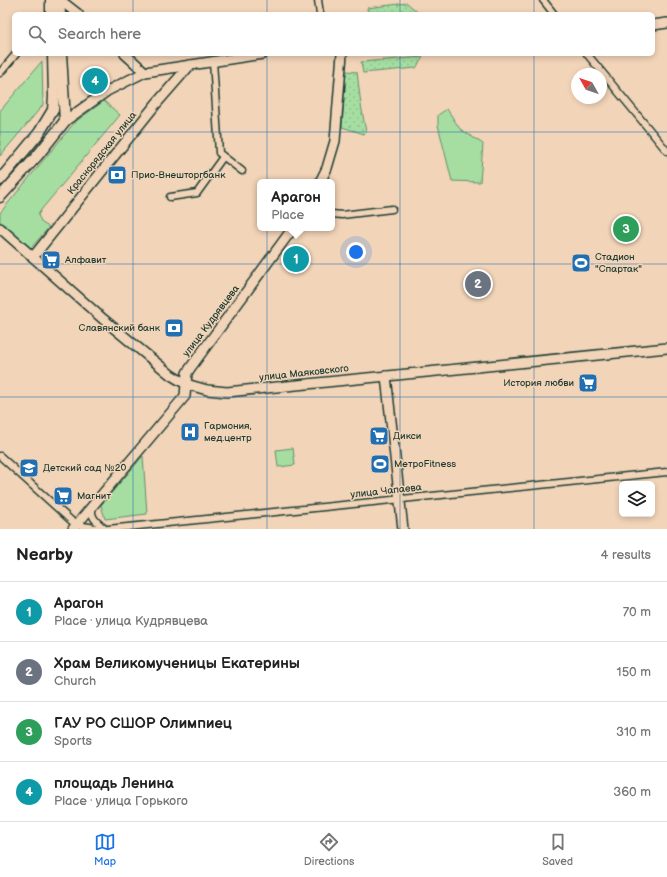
<!DOCTYPE html>
<html lang="en">
<head>
<meta charset="utf-8">
<style>
  :root { --surface:#fff; --page:#f2f2f2; --text:#222; --muted:#767676; --line:#e0e0e0; --accent:#1a73e8 }
  body { margin:0; font-family:"Balsamiq Sans",sans-serif; background:var(--page); color:var(--text) }
  .controls { position:absolute; right:12px; bottom:12px; display:grid; overflow:hidden; border-radius:6px; box-shadow:0 2px 6px #0003 }
  .controls button { width:36px; height:36px; display:grid; place-items:center; padding:0; border:0; border-bottom:1px solid var(--line); background:var(--surface); color:var(--text); font:20px sans-serif }
  .compass { position:absolute; left:571px; top:68px; width:36px; height:36px; border-radius:50%; background:var(--surface); box-shadow:0 2px 6px #0003; rotate:310deg }
  .you { position:absolute; left:356px; top:252px; width:14px; height:14px; margin:-10px; border:3px solid #fff; border-radius:50%; background:#1a73e8; box-shadow:0 0 0 6px #1a73e833 }
  .badge { display:grid; place-items:center; width:26px; height:26px; border-radius:50%; background:var(--accent); color:#fff; font-size:13px; font-weight:700 }
  .pin { position:absolute; translate:-50% -50%; border:2px solid #fff; box-shadow:0 1px 4px #0006 }
  .popup { position:absolute; left:257px; top:179px; width:78px; height:52px; box-sizing:border-box; display:grid; place-content:center; border-radius:6px; background:var(--surface); filter:drop-shadow(0 1px 3px #0005); font-size:13px; white-space:nowrap; color:var(--muted) }
  .popup b { font-size:15px; color:var(--text) }
  .popup::after { content:''; position:absolute; left:50%; top:100%; margin-left:-8px; border:8px solid transparent; border-top-color:var(--surface) }
  .list { margin:0; padding:0; list-style:none }
  h2 { display:flex; justify-content:space-between; align-items:center; height:52px; margin:0; padding:0 16px; font-size:17px }
  h2 small { font-size:13px; font-weight:400; color:var(--muted) }
  .list li { display:grid; grid-template-columns:26px 1fr auto; gap:12px; align-items:center; box-sizing:border-box; height:60px; padding:0 16px; border-top:1px solid var(--line) }
  .list b { display:block; font-size:15px; white-space:nowrap }
  .list p { margin:0; font-size:13px; white-space:nowrap; color:var(--muted) }
  .list em { font-size:13px; font-style:normal; color:var(--muted) }
  .icon { flex:none; width:22px; height:22px; fill:none; stroke:currentColor; stroke-width:2; stroke-linecap:round; stroke-linejoin:round }
  .map { position:relative; flex:none; width:667px; height:529px; overflow:hidden }
  .search { position:absolute; background:var(--surface); box-shadow:0 2px 6px #0003; left:12px; right:12px; top:12px; height:44px; display:flex; align-items:center; gap:10px; box-sizing:border-box; padding:0 14px; border-radius:6px; color:var(--muted); font-size:15px }
  .sheet { height:292px; background:var(--surface) }
  nav { display:flex; justify-content:space-around; align-items:center; box-sizing:border-box; height:56px; border-top:1px solid var(--line); background:var(--surface); font-size:11px; color:var(--muted) }
  nav a { display:grid; justify-items:center; gap:2px }
  nav .on { color:var(--accent) }
  .map>svg:first-child { display:block }
  .grass { fill:url(#grass-dots); stroke:#628e6b }
  .green { fill:#a6dea2; stroke:#628e6b }
  .lines { fill:none; stroke-linecap:round; stroke-linejoin:round }
  .street-casing { stroke:#1f3d34; stroke-width:9 }
  .secondary-casing { stroke:#1f3d34; stroke-width:12 }
  .primary-casing { stroke:#1f3d34; stroke-width:13 }
  .street { stroke:#f2d4b8; stroke-width:6 }
  .secondary { stroke:#f2d4b8; stroke-width:9 }
  .primary { stroke:#f2d4b8; stroke-width:10 }
  .grid { fill:none; stroke:#1f6fb2; stroke-width:1; stroke-opacity:0.55 }
  .labels { text-anchor:middle; dominant-baseline:central; stroke-width:3; stroke-linejoin:round; paint-order:stroke }
  .street-label { font-size:10px; fill:#1f3d34; stroke:#f2d4b8 }
  .poi-label { font-size:10px; fill:#1f3d34; stroke:#f2d4b8; text-anchor:start }
</style>
</head>
<body>
<div class="map">
<svg width="667" height="529" viewBox="0 0 667 529">
  <defs>
    <pattern id="grass-dots" width="8" height="8" patternUnits="userSpaceOnUse"><rect width="8" height="8" fill="#a6dea2"/><path d="M2 2h.1M6 6h.1" fill="none" stroke="#8ebf8c" stroke-width="1.8" stroke-linecap="round"/></pattern>
  </defs>
  <rect width="100%" height="100%" fill="#f2d4b8"/>
  <filter id="ink" filterUnits="userSpaceOnUse"><feTurbulence type="fractalNoise" baseFrequency=".025" numOctaves="2"/><feDisplacementMap in="SourceGraphic" scale="8" xChannelSelector="R" yChannelSelector="G"/><feConvolveMatrix kernelMatrix="1 2 1 2 8 2 1 2 1" color-interpolation-filters="sRGB"/></filter>
  <g filter="url(#ink)">
    <g class="grass">
      <polygon points="407,3 420,14 368,14 367,8"/>
      <polygon points="423,57 416,68 363,73 361,62"/>
      <polygon points="346,71 357,72 361,105 366,132 364,134 342,127"/>
    </g>
    <g class="green">
      <polygon points="42,61 43,105 0,156 0,111"/>
      <polygon points="104,101 120,115 41,210 38,215 42,223 49,227 31,248 0,222 0,213 75,122"/>
      <polygon points="447,109 460,129 483,144 480,182 452,181 438,125 438,115"/>
      <polygon points="293,448 295,465 278,467 276,450"/>
      <polygon points="143,456 147,514 105,519 101,505"/>
    </g>
    <g class="lines">
      <defs>
        <g id="street">
          <polyline points="318,0 320,14"/>
          <polyline points="543,0 554,14"/>
          <polyline points="587,54 667,151"/>
          <polyline points="213,61 219,153 242,171"/>
          <polyline points="0,73 16,54"/>
          <polyline points="170,197 197,193 223,157"/>
          <polyline points="332,214 342,215 392,209"/>
          <polyline points="0,456 76,525 103,529"/>
          <path d="M 93,506 C 89,517 97,522 105,529"/>
          <polyline points="108,529 667,472"/>
        </g>
        <g id="secondary">
          <polyline points="60,0 78,14"/>
          <polyline points="653,25 667,23"/>
          <polyline points="125,54 145,72"/>
          <polyline points="65,121 107,91 145,72 263,54"/>
          <polyline points="320,182 327,168 335,141 342,54"/>
          <polyline points="0,228 103,319 171,375 186,384 207,390 227,392 667,348"/>
          <polyline points="33,257 156,104 190,65"/>
          <polyline points="386,376 403,529"/>
          <polyline points="73,529 185,396 187,373 191,367 293,228"/>
        </g>
        <g id="primary">
          <polyline points="51,0 51,14"/>
          <polyline points="59,0 60,14"/>
          <polyline points="0,180 39,133 53,110 54,97 53,54"/>
          <polyline points="0,197 38,155 65,121 61,54"/>
        </g>
      </defs>
      <use href="#street" class="street-casing"/>
      <use href="#secondary" class="secondary-casing"/>
      <use href="#primary" class="primary-casing"/>
      <use href="#street" class="street"/>
      <use href="#secondary" class="secondary"/>
      <use href="#primary" class="primary"/>
    </g>
  </g>
  <path class="grid" d="M 133,0 L 133,14M 267,0 L 267,14M 400,0 L 400,14M 534,0 L 534,14M 133,54 L 133,529M 267,54 L 267,529M 400,54 L 400,529M 534,54 L 534,529M 0,132 L 667,132M 0,264 L 667,264M 0,397 L 667,397"/>
  <defs>
    <symbol id="bank-square" viewBox="-11 -11 22 22"><rect x="-9" y="-9" width="18" height="18" rx="4" fill="#1f6fb2" stroke="#f2d4b8"/><path d="M-6-4H6V4H-6ZM0-2.3a2.3 2.3 0 1 0 0 4.6a2.3 2.3 0 1 0 0-4.6Z" fill="#fff"/></symbol>
    <symbol id="supermarket-square" viewBox="-11 -11 22 22"><rect x="-9" y="-9" width="18" height="18" rx="4" fill="#1f6fb2" stroke="#f2d4b8"/><path d="M-6-5.5h2.5l.6 2H6L4.5 2H-2.5L-4.4-4H-6ZM-1.5 3.2a1.3 1.3 0 1 0 .1 0ZM3 3.2a1.3 1.3 0 1 0 .1 0Z" fill="#fff"/></symbol>
    <symbol id="stadium-square" viewBox="-11 -11 22 22"><rect x="-9" y="-9" width="18" height="18" rx="4" fill="#1f6fb2" stroke="#f2d4b8"/><path d="M0-5a6.5 5 0 1 0 0 10a6.5 5 0 1 0 0-10ZM-3.5-1.8h7v3.6h-7Z" fill="#fff"/></symbol>
    <symbol id="hospital-square" viewBox="-11 -11 22 22"><rect x="-9" y="-9" width="18" height="18" rx="4" fill="#1f6fb2" stroke="#f2d4b8"/><path d="M-5-5h3v3.5h4V-5h3V5h-3V1.5h-4V5h-3Z" fill="#fff"/></symbol>
    <symbol id="school-square" viewBox="-11 -11 22 22"><rect x="-9" y="-9" width="18" height="18" rx="4" fill="#1f6fb2" stroke="#f2d4b8"/><path d="M0-5L7-2L0 1L-7-2ZM-4 1L0 2.5L4 1V4Q0 6-4 4Z" fill="#fff"/></symbol>
  </defs>
  <g fill-rule="evenodd">
    <use href="#bank-square" x="106" y="164" width="22" height="22"/>
    <use href="#supermarket-square" x="40" y="249" width="22" height="22"/>
    <use href="#stadium-square" x="570" y="252" width="22" height="22"/>
    <use href="#bank-square" x="163" y="317" width="22" height="22"/>
    <use href="#supermarket-square" x="577" y="372" width="22" height="22"/>
    <use href="#hospital-square" x="179" y="421" width="22" height="22"/>
    <use href="#supermarket-square" x="368" y="425" width="22" height="22"/>
    <use href="#stadium-square" x="369" y="453" width="22" height="22"/>
    <use href="#school-square" x="18" y="457" width="22" height="22"/>
    <use href="#supermarket-square" x="52" y="485" width="22" height="22"/>
  </g>
  <g class="labels">
    <g class="street-label">
      <text transform="translate(102 153) rotate(-51)">Краснорядская улица</text>
      <text transform="translate(211 321) rotate(-53)">улица Кудрявцева</text>
      <text transform="translate(304 373) rotate(-6)">улица Маяковского</text>
      <text transform="translate(386 491) rotate(-6)">улица Чапаева</text>
    </g>
    <g class="poi-label">
      <text x="131" y="175">Прио-Внешторгбанк</text>
      <text x="595" y="257">Стадион<tspan x="595" dy="12">"Спартак"</tspan></text>
      <text x="65" y="260">Алфавит</text>
      <text x="160" y="328" text-anchor="end">Славянский банк</text>
      <text x="574" y="383" text-anchor="end">История любви</text>
      <text x="204" y="426">Гармония,<tspan x="204" dy="12">мед.центр</tspan></text>
      <text x="393" y="436">Дикси</text>
      <text x="394" y="464">МетроFitness</text>
      <text x="43" y="468">Детский сад №20</text>
      <text x="77" y="496">Магнит</text>
    </g>
  </g>
</svg>
<div class="controls">
<button><svg class="icon" aria-label="layers" viewBox="0 0 24 24"><path d="M12 4l9 5-9 5-9-5zM3 14l9 5 9-5"/></svg></button>
</div>
<svg class="compass" viewBox="-18 -18 36 36"><path d="M0-13l5 13h-10z" fill="#e53935"/><path d="M0 13l5-13h-10z" fill="#767676"/></svg>
<div class="you"></div>
<div class="pin badge" style="left:296px;top:259px;background:#0f9aa8">1</div>
<div class="popup"><b>Арагон</b>Place</div>
<div class="pin badge" style="left:478px;top:284px;background:#6b7280">2</div>
<div class="pin badge" style="left:626px;top:229px;background:#2e9e5b">3</div>
<div class="pin badge" style="left:95px;top:81px;background:#0f9aa8">4</div>
<div class="search"><svg class="icon" aria-label="search" viewBox="0 0 24 24"><circle cx="10" cy="10" r="6"/><path d="M15 15l6 6"/></svg>Search here</div>
</div>
<section class="sheet">
<h2>Nearby<small>4 results</small></h2>
<ul class="list">
<li><span class="badge" style="background:#0f9aa8">1</span><div><b>Арагон</b><p>Place · улица Кудрявцева</p></div><em>70 m</em></li>
<li><span class="badge" style="background:#6b7280">2</span><div><b>Храм Великомученицы Екатерины</b><p>Church</p></div><em>150 m</em></li>
<li><span class="badge" style="background:#2e9e5b">3</span><div><b>ГАУ РО СШОР Олимпиец</b><p>Sports</p></div><em>310 m</em></li>
<li><span class="badge" style="background:#0f9aa8">4</span><div><b>площадь Ленина</b><p>Place · улица Горького</p></div><em>360 m</em></li>
</ul>
</section>
<nav>
<a class="on"><svg class="icon" aria-label="map" viewBox="0 0 24 24"><path d="M3 6l6-2 6 2 6-2v14l-6 2-6-2-6 2zM9 4v14M15 6v14"/></svg>Map</a>
<a><svg class="icon" aria-label="directions" viewBox="0 0 24 24"><path d="M12 3l9 9-9 9-9-9zM9 14v-3h6M13 9l2 2-2 2"/></svg>Directions</a>
<a><svg class="icon" aria-label="saved" viewBox="0 0 24 24"><path d="M7 4h10v16l-5-4-5 4z"/></svg>Saved</a>
</nav>
</body>
</html>
